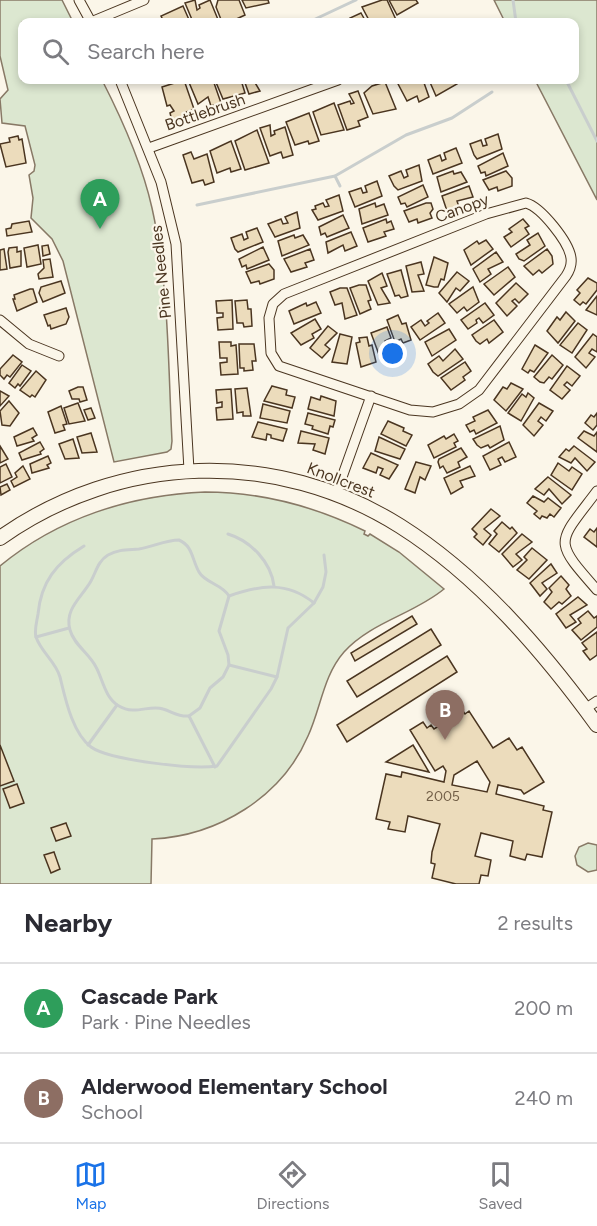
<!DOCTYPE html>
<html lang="en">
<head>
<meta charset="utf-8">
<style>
  :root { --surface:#fff; --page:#f2f2f3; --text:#2b2b33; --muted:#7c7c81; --line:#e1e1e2; --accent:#1a73e8 }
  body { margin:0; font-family:Figtree,sans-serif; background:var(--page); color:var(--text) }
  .you { position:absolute; left:393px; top:354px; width:21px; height:21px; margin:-15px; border:4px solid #fff; border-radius:50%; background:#1a73e8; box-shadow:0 0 0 9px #1a73e833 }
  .badge { display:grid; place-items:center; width:39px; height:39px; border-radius:50%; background:var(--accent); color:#fff; font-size:20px; font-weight:700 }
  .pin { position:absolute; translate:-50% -50px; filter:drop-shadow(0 2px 3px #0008) }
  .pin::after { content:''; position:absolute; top:32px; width:21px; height:18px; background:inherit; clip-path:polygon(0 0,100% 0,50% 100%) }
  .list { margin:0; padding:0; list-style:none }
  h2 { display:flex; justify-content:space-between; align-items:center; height:78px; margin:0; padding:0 24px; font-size:26px }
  h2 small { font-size:20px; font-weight:400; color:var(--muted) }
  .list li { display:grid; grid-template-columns:39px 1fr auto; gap:18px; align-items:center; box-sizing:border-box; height:90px; padding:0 24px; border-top:2px solid var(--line) }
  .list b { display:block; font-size:22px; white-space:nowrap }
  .list p { margin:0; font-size:20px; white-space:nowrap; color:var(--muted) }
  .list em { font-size:20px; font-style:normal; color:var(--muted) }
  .icon { flex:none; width:33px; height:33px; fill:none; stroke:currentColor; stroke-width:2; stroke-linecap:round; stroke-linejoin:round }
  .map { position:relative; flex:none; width:597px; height:884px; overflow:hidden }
  .search { position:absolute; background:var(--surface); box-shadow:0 3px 9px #0003; left:18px; right:18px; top:18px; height:66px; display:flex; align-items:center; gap:15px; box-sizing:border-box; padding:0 21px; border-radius:12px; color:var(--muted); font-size:22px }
  .sheet { height:258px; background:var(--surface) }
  nav { display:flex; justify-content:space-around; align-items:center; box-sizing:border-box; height:84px; border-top:2px solid var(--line); background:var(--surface); font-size:16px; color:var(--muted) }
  nav a { display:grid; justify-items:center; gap:3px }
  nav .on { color:var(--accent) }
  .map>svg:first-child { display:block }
  .green { fill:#dce7d0; stroke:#887966; stroke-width:1.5 }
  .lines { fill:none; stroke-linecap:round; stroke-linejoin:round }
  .stream { stroke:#c9cecd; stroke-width:3 }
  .building { fill:#ecdcbc; stroke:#4a3520; stroke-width:1.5; fill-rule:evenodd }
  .street-casing { stroke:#4a3520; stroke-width:11 }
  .secondary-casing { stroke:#4a3520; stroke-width:16 }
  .street { stroke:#fbf6e9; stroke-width:9 }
  .secondary { stroke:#fbf6e9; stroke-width:14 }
  .labels { text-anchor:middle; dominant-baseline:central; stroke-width:4.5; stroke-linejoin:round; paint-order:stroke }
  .number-label { font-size:14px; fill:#725f47 }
  .street-label { font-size:16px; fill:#4a3520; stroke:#fbf6e9 }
</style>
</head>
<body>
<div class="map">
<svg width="597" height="884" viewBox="0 0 597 884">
  <rect width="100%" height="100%" fill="#fbf6e9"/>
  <g class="green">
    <path d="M 0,0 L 62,0 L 73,22 L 22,22 L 22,80 L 102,80 C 123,121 142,163 152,208 C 169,284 168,363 172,441 L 171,449 L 167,452 L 114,462 L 63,261 L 52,239 L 31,218 L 33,198 L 29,175 L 34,171 L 35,165 L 25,126 L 2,123 L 0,99 L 8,90 L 0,56 Z"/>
    <polygon points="494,0 597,0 597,200 535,80 574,80 574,22 505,22"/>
    <path d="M 205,492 C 262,492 314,506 365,531 L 364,534 L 368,536 L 370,534 L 399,552 L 444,589 C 414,614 371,622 344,652 C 323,676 321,708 308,736 C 282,797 218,836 152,839 L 151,884 L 0,884 L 0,566 C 58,518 130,495 205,492 Z"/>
    <polygon points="588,843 597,845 597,870 588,872 577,865 575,856 579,847"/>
  </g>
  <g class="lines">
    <g class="stream">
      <polyline points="513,0 516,22"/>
      <polyline points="309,22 356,0"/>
      <polyline points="566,80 597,141"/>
      <polyline points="335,176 340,186"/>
      <polyline points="197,205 335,176 406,135 452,118 492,92"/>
      <path d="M 228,534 C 251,541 271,562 274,586"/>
      <path d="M 179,540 C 193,546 192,560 199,572 C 205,583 222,584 229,596 L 219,631 L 228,655 L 229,665 L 223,677 L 210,688 L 200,708 L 189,716 C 178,717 173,712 163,709 C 150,704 135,716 119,706 C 105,698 103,680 96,667 C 89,653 74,645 70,630 C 64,609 82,597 91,581 C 96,572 98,561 108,555 C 119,549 128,550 139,549 C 153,547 165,540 179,540 Z"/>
      <path d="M 84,546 C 56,563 41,582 38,614 C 37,621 34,630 36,637 C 41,652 56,662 60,677 C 65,697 72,733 91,747 C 109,760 194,770 217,766 L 271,689 L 277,677 L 288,628 L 314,603 L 323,587 L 326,572 L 324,555"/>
      <path d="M 229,596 C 260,585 287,581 314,603"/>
      <polyline points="36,637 69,628"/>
      <polyline points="229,665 277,677"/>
      <polyline points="189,716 215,767"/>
      <polyline points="88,745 117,705"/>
    </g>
  </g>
  <g class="building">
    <polygon points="195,0 197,10 200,8 199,5 210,0 219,22 193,22 185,3"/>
    <polygon points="218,0 239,0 245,15 230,22 222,22 216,7"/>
    <polygon points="242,0 268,0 269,3 246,8"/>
    <polygon points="382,0 387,0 397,22 370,22 362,7"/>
    <polygon points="389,0 416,0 418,3 397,15"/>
    <polygon points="183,6 190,22 164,22 161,16"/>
    <polygon points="361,13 366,22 349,22 352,21 350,18"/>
    <polygon points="184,80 194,109 184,113 185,117 172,121 170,113 174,111 170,105 167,106 162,87"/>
    <polygon points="188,80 213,80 221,103 211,106 208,97 198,104"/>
    <polygon points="215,80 241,80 245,93 223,99"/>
    <polygon points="244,80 258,80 254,81 260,91 249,94"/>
    <polygon points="396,80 423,80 429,97 419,102 417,96 407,101"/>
    <polygon points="429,80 455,80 457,84 436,96"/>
    <polygon points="385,82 396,109 373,114 364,93 372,86"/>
    <polygon points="358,91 368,117 358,121 360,126 347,130 338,105 350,101 351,104 354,103 349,94"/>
    <polygon points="334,103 344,130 321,135 313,112"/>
    <polygon points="309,113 319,141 309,144 308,141 295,145 286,122"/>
    <polygon points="270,125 271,136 275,134 274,131 285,127 293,155 283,158 281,152 270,156 260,128"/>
    <polygon points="257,130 269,163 245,170 235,141"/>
    <polygon points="498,134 502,149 477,159 474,155 470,144 481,140 483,146 487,145 485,139"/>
    <polygon points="18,136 19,140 22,139 26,163 6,167 0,144 10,142 9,138"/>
    <polygon points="231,141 241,169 231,172 230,168 217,173 210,151"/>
    <polygon points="456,148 462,163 433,174 428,160 440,155 442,161 446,159 444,153"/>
    <polygon points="191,152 194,159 207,154 214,182 205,185 203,180 192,183 183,155"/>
    <polygon points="503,153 508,166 486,176 485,172 481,173 478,166"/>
    <polygon points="419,165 422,181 398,190 394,186 389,176 401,171 404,178 408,176 406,170"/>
    <polygon points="453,171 454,174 461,172 467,182 441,192 437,177"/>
    <polygon points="506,171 512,178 512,186 498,191 497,187 489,190 483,180"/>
    <polygon points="377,181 382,196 355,207 349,192 361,188 363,193 367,192 365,186"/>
    <polygon points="423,185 428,197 407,207 405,203 401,204 398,197"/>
    <polygon points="469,186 473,197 457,201 459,207 447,211 442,196"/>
    <polygon points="339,195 343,211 318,220 312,210 316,209 315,206 323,203 325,207 329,206 326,200"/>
    <polygon points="375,203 376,207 384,204 388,215 362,224 359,209"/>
    <polygon points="426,203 431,203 433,209 430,213 432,218 418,223 417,219 409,222 404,211"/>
    <polygon points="297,212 300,228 275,237 268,224 281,219 283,224 288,223 285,217"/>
    <polygon points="343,215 349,228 327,237 325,233 321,235 319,227"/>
    <polygon points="386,219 387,223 391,221 394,229 384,232 386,236 368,242 363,228"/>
    <polygon points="523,219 529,226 525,228 529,234 511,247 504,237 512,232 509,229"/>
    <polygon points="29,221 32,232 7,236 6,229 11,228 12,224"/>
    <polygon points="257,228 263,242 238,252 235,249 231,238 242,234 244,240 248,238 246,232"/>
    <polygon points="351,232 357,246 345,251 343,245 328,253 326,242"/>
    <polygon points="538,233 545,246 524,261 519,259 516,254 530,245 527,240"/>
    <polygon points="294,235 295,238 303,235 309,245 282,256 278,241"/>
    <polygon points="486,240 493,249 471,265 464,250 477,241 479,244"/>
    <polygon points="38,245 41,264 27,267 24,248"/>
    <polygon points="48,245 50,254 43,256 42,246"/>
    <polygon points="17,247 17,252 21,251 21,266 10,268 8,252 9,248"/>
    <polygon points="263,247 269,260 247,269 246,265 242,267 239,259"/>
    <polygon points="4,249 7,269 0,270 0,250"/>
    <polygon points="310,249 314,260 305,263 307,267 291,272 284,259"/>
    <polygon points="547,249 552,256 553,264 542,273 539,270 533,275 524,266"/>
    <polygon points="496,252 503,262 488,269 491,274 480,282 473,269"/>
    <polygon points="434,257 448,263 444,280 441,279 438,287 434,287 426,285"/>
    <polygon points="50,259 53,277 39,279 38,274 44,268 43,260"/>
    <polygon points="421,262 424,274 418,275 424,291 412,292 406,266"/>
    <polygon points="269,264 274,270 274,279 260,284 259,281 251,283 246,272"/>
    <polygon points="508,267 515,277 494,295 484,284"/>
    <polygon points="401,270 408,296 401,298 399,295 395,296 387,274"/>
    <polygon points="457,272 469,281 460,291 456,288 447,302 439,293"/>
    <polygon points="382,273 387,286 381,288 390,303 378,305 368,281"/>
    <polygon points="588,278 597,283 597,290 586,304 583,302 580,305 574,300 580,293 577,290"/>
    <polygon points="61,281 65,293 43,302 39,293 41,287"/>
    <polygon points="516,283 528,294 519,303 515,299 512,301 517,306 507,316 496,303"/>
    <polygon points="359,285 366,285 371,300 368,301 371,309 360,314 350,288"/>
    <polygon points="473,287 479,302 467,311 464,307 457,313 449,304"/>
    <polygon points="340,288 347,288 357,315 345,319 342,303 335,305 330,292"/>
    <polygon points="30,289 33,289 37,302 17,311 13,299 15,299 14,295"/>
    <polygon points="597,296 597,315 586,310"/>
    <polygon points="232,300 233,329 218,330 217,318 223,317 223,313 217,313 216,301"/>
    <polygon points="247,300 248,309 251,309 252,326 244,327 243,323 237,323 235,301"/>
    <polygon points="316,302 321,313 294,324 289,311 306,303 307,306"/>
    <polygon points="485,303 494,315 483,323 479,318 476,320 477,323 468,329 461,320"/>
    <polygon points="66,308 69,317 66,324 51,329 50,325 48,326 44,315"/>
    <polygon points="566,312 575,321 558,343 547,331 557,317 560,320"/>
    <polygon points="438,313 445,323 420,340 411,327 421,320 425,326 429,323 427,321"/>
    <polygon points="398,315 402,324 406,323 411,340 403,343 401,339 395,342 387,320"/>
    <polygon points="315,319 321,329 312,334 314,338 301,345 291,333"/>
    <polygon points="494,320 503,332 489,343 487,339 480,344 476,341 472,335"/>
    <polygon points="578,323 587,330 572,353 560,345"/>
    <polygon points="328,326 337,333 325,345 330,349 322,358 310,348"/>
    <polygon points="387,327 391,338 385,341 386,345 392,343 397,356 381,360 371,333"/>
    <polygon points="449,329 456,340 432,356 425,342"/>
    <polygon points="340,334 352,337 347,364 332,362"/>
    <polygon points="593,334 597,337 597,352 592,349 589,353 595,357 586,368 575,357"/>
    <polygon points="367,337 369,346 372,345 376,362 361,367 356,343 360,342 359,338"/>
    <polygon points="219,342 231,342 231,346 236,345 238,374 221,375 220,363 227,362 227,358 220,358"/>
    <polygon points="239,344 254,344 256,361 252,361 253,370 244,371 244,368 240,368"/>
    <polygon points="535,345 548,353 534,372 530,370 528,373 522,369"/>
    <polygon points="455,349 463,359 438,376 433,372 428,364 439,356 443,361"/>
    <polygon points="13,355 22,362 10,377 7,375 4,379 0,375 0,369"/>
    <polygon points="552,355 563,365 552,379 549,377 544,383 540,382 534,377"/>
    <polygon points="465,362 471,371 463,377 465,380 451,390 441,378"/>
    <polygon points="22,365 31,371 20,386 18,384 15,388 9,383"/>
    <polygon points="567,366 580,376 572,386 567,382 564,385 570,390 562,399 550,390"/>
    <polygon points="36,371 46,380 35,397 32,395 30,397 20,390"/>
    <polygon points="511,383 523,389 506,411 494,400 503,387 507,389"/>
    <polygon points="272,386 287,390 286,395 295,397 292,408 264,401"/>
    <polygon points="78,387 83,387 87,400 80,402 79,399 72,399 69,391"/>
    <polygon points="247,388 251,416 243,416 243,412 237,413 235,389"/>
    <polygon points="231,389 233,419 217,420 216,408 222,407 222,402 217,403 216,390"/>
    <polygon points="0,391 9,396 0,406"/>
    <polygon points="528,393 534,398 521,421 508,413 522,394 526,397"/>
    <polygon points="321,396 336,401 334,416 308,409 311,397 320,400"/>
    <polygon points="9,401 19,413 10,426 2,425 0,411"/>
    <polygon points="78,403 85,421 69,424 64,408"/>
    <polygon points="539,403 553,411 546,421 541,417 538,421 543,425 534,436 523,425"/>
    <polygon points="263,404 290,411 287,423 260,418"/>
    <polygon points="61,406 67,424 63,425 65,430 55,433 48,412"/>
    <polygon points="91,408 95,418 88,420 84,410"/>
    <polygon points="488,410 497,423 476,434 474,430 470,432 466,425 475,421 473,417"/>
    <polygon points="308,413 335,420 333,427 330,426 328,434 312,429 313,426 305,424"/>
    <polygon points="597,413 597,425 593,430 585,423 591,415 594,417"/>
    <polygon points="388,421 404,428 403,431 412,435 406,446 381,434"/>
    <polygon points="258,422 287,429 283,441 271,438 271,435 267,434 266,440 252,437"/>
    <polygon points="500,426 504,440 490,448 488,445 481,448 477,445 473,439"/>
    <polygon points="33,428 37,435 32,438 34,441 17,446 14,437"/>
    <polygon points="301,431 329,438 325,454 313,450 315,444 298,443"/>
    <polygon points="584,431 594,436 597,432 597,452 578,438"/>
    <polygon points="91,433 97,452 82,453 77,437"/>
    <polygon points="454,434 458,441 454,443 456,447 434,458 428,445 444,436 446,439"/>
    <polygon points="379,437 405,449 400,459 375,451"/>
    <polygon points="73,439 79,458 65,459 59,444"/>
    <polygon points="40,442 44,449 40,452 41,454 22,460 19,453"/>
    <polygon points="509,442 516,457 505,462 502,457 498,459 501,465 490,470 483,456"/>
    <polygon points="0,446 8,459 0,463"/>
    <polygon points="574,446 595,462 587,471 575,458 571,463 559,457 566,449 569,451"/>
    <polygon points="461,448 467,457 458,462 460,467 447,473 443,466 440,468 438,462 439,459"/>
    <polygon points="371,453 398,465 389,479 380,475 383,469 378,467 376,473 363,468"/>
    <polygon points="48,456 51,463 47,465 49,468 32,473 30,464"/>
    <polygon points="416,462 431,466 425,480 420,477 415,493 405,489"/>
    <polygon points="558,463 569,471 572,467 582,474 572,490 551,475"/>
    <polygon points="6,464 12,477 0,483 0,467"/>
    <polygon points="23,466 30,479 14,487 11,481 17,477 15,473"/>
    <polygon points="470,466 475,476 460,481 463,487 451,494 444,478"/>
    <polygon points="548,477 571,495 562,504 549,489 544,495 535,489"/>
    <polygon points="7,484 10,490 1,495 0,487"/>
    <polygon points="533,496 544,502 548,498 561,508 554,517 550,514 547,518 542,516 540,519 534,514 537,511 527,503"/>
    <polygon points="491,509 500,516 484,529 491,535 483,545 474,537 477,534 472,529"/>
    <polygon points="502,522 510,529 512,527 517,533 499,552 489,544 497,534 494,531"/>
    <polygon points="597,528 597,547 584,537 590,529 594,532"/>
    <polygon points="522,534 532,542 516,554 522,560 513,567 502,554"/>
    <polygon points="532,548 547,560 529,579 517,570 527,560 524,557"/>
    <polygon points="551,564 557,573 542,583 547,589 540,596 530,583"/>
    <polygon points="561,576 569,585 566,589 571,596 562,604 559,602 551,609 544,602 552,592 549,588"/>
    <polygon points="578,597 587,605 570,615 576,622 566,628 556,614"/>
    <polygon points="588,611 594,618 597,616 597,627 581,640 572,630 581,623 578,619"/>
    <polygon points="412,616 417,624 355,661 351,653"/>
    <polygon points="431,629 441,645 357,697 347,681"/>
    <polygon points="597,632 597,655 590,660 583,651 587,649 582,643"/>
    <polygon points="447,656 457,672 347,742 337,725"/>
    <path d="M 461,708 L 465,714 L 469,711 L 493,748 L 509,738 L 517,750 L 522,747 L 544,782 L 524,794 L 521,790 L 498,785 L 496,794 L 544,806 L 543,810 L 552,812 L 542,857 L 527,854 L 525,860 L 510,856 L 513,841 L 481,833 L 475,856 L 491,860 L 488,876 L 481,875 L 479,884 L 456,884 L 432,878 L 435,864 L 431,863 L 432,852 L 440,824 L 408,816 L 405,832 L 388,829 L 390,822 L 376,819 L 386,774 L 401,777 L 402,772 L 444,782 L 446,771 L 443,766 L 435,771 L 410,730 L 423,722 L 427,728 L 431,725 L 434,729 L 447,721 L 449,724 L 453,721 L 450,715 ZM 477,761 L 490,782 L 487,792 L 452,785 L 454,775 Z"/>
    <polygon points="0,745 14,781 0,786"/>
    <polygon points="413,745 429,772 386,762"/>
    <polygon points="17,784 24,803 10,808 3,789"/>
    <polygon points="66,823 71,836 56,841 51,828"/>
    <polygon points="54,852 60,869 51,873 44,855"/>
  </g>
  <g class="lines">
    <defs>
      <g id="street">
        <polyline points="79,0 91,22"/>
        <polyline points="91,22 144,0"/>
        <polyline points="120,80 161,182 176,244 189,470"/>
        <polyline points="149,148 338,80"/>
        <path d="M 526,203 C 541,207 569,242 571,258 C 572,265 570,270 566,276 L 479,390 L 459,404 L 433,412 L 410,410 L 279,366 L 271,353 L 269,318 L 273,304 L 284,294 L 486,214 Z"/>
        <polyline points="0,320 29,344 59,356"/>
        <path d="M 597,491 C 557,544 552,539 597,590"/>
        <polyline points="336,494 371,396"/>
        <polyline points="585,709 597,701"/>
      </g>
      <path id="secondary" d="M 0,538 C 120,453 276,448 400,526 C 479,576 543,651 597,725"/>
    </defs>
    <use href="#street" class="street-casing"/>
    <use href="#secondary" class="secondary-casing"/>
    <use href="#street" class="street"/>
    <use href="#secondary" class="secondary"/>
  </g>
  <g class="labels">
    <g class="number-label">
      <text x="443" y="796">2005</text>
    </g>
    <g class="street-label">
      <text transform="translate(205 112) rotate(-19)">Bottlebrush</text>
      <text transform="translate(462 208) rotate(-20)">Canopy</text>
      <text transform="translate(161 272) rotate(-96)">Pine Needles</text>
      <text transform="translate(341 480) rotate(21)">Knollcrest</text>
    </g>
  </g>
</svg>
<div class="you"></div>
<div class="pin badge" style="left:100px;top:229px;background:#2e9e5b">A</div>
<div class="pin badge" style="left:445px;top:740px;background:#8d6e63">B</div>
<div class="search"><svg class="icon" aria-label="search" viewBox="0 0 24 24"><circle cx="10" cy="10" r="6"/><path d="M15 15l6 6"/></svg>Search here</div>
</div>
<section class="sheet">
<h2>Nearby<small>2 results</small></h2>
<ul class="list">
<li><span class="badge" style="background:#2e9e5b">A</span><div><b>Cascade Park</b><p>Park · Pine Needles</p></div><em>200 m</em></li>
<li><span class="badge" style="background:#8d6e63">B</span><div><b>Alderwood Elementary School</b><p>School</p></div><em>240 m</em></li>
</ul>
</section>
<nav>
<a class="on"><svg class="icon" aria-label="map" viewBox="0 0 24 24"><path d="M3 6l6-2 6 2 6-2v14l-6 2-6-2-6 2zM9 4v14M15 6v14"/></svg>Map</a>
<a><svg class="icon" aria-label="directions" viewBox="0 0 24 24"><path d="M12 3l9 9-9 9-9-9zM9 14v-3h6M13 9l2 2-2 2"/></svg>Directions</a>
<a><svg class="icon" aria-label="saved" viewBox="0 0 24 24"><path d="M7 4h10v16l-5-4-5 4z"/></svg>Saved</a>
</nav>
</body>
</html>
